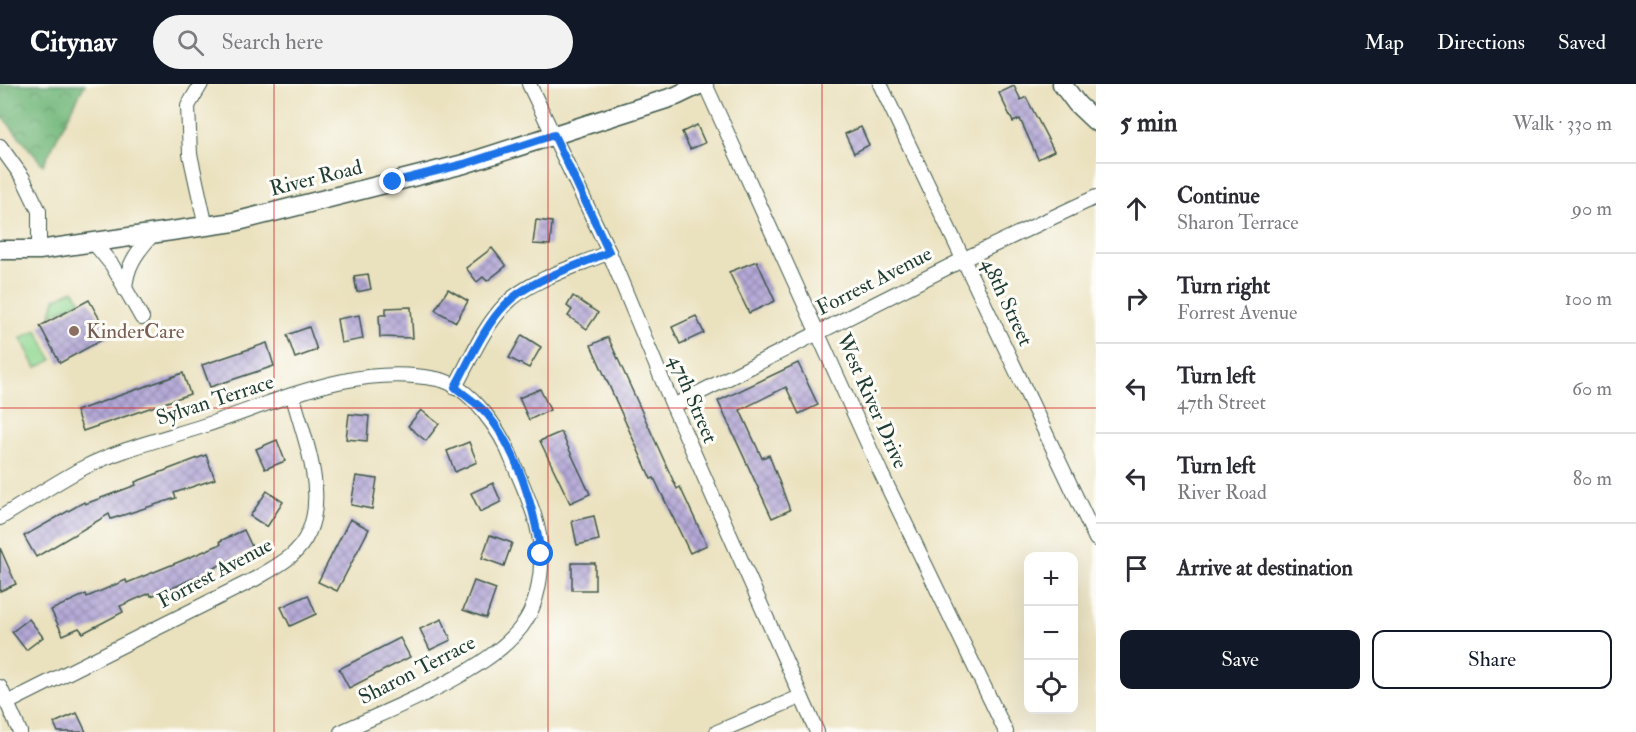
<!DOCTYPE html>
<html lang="en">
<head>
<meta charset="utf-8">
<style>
  :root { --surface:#fff; --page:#f2f2f3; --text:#2b2b33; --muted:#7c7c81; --line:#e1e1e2; --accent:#111827 }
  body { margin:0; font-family:"IM FELL Double Pica",serif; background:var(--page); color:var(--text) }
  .controls { position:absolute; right:18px; bottom:18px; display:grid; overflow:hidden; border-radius:12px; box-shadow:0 6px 24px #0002 }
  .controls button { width:54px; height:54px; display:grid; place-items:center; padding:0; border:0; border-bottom:2px solid var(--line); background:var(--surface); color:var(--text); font:30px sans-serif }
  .stop { position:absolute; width:18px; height:18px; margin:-14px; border:4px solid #1a73e8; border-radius:50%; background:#fff }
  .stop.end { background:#1a73e8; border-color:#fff; box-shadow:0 2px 6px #0008 }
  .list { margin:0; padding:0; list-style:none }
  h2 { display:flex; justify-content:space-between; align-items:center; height:78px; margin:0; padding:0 24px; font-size:26px }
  h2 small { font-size:20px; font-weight:400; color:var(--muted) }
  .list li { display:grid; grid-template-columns:39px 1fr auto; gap:18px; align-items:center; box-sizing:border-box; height:90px; padding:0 24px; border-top:2px solid var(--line) }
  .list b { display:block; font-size:22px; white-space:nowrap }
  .list p { margin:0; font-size:20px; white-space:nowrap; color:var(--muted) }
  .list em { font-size:20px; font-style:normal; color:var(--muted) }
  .actions { display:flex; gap:12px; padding:18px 24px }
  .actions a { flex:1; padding:14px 0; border:2px solid var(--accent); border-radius:12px; text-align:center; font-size:21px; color:var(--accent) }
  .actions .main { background:var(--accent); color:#fff }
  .icon { flex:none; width:33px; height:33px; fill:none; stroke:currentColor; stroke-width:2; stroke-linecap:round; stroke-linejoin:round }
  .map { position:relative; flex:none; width:1096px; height:648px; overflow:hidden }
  header { display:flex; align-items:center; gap:36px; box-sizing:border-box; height:84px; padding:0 30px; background:var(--accent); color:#fff }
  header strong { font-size:28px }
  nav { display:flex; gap:33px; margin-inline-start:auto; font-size:21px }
  .search { width:420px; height:54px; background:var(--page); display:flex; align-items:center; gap:15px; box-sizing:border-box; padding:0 21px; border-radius:33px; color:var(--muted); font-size:22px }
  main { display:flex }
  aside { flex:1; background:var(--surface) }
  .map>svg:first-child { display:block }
  .forest { fill:url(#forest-crowns); stroke:#497a58; stroke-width:1.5 }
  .park { fill:#8fd791; stroke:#578a62; stroke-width:1.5 }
  .building { fill:url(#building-cross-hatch) }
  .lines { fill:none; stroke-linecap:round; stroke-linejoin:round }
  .minor-casing { stroke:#3d5649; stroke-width:16 }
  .major-casing { stroke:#3d5649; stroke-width:21 }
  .minor { stroke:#fff; stroke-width:14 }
  .major { stroke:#fff; stroke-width:18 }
  .route { stroke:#1a73e8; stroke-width:8 }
  .grid { fill:none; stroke:#d62828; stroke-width:1.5; stroke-opacity:0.55 }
  .education-dot { fill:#8d6e63; stroke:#fdfcf7; stroke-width:2 }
  .labels { text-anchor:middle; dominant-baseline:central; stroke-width:6; stroke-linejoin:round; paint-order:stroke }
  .street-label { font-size:21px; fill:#1f3d34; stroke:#fdfcf7 }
  .education-label { font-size:21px; fill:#785e54; stroke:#fdfcf7; text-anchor:start }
</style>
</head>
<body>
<header>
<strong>Citynav</strong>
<div class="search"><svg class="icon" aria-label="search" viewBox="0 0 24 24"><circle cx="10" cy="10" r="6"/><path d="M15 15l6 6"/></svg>Search here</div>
<nav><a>Map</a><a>Directions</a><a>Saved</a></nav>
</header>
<main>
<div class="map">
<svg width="1096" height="648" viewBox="0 0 1096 648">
  <defs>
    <pattern id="forest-crowns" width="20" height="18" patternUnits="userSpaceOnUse" patternTransform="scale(1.5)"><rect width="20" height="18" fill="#73b87b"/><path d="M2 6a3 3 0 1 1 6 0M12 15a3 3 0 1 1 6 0" fill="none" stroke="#5e9766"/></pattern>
    <pattern id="building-cross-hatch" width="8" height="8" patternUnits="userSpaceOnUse" patternTransform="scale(1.5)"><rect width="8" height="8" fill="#b4a8d7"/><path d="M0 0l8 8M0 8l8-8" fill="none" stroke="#928aaf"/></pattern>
  </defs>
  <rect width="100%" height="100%" fill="#fdfcf7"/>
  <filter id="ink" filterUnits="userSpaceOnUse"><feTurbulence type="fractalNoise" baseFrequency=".0167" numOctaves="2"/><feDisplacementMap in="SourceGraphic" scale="12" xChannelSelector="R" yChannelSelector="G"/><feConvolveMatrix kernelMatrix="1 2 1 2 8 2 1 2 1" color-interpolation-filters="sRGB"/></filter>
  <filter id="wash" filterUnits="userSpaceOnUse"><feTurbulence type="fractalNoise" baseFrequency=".008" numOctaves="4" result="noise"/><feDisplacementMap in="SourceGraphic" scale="24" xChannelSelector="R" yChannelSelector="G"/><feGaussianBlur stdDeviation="1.35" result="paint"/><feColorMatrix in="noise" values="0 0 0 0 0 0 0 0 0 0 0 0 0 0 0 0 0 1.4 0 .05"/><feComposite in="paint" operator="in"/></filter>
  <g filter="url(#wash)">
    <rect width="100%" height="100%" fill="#eae1be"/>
    <polygon class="forest" points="0,0 85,0 43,81 0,30"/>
    <g class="park">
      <polygon points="73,206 81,217 51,231 55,215"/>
      <polygon points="37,246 52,276 36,284 21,254"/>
    </g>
    <g id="blocks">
      <g class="building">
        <polygon points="1014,2 1021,16 1026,13 1054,67 1038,75 1020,35 1013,38 999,9"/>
        <polygon points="697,41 705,59 690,65 682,48"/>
        <polygon points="861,43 869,61 854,69 845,50"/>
        <polygon points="536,136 552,138 550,161 533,160"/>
        <polygon points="492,164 506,182 487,197 483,193 477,198 466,184"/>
        <polygon points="757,177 775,217 749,229 729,188"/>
        <polygon points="368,190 371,205 357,208 354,192"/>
        <polygon points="448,205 468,217 456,238 435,226"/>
        <polygon points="573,212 598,229 587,245 568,232 572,226 567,222"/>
        <polygon points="89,216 109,252 60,279 40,242"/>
        <polygon points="411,223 413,254 380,253 379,231 386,231 386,224"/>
        <polygon points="359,231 363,255 341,259 337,235"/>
        <polygon points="696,232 704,249 680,260 672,243"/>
        <polygon points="309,243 317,266 295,274 287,251"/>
        <polygon points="522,251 541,263 529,284 509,274"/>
        <polygon points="608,253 677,405 680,403 707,461 690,469 654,394 651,395 591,261"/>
        <polygon points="267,259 274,282 210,303 202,281"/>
        <polygon points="798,279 818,321 799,330 786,303 740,326 762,374 769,371 790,426 772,434 718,317"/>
        <polygon points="183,289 190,310 83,347 76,327"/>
        <polygon points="540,305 550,326 529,336 519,314"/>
        <polygon points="421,326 439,340 426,357 408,342"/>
        <polygon points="349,330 369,332 367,357 346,355"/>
        <polygon points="561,348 590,410 570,419 540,357"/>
        <polygon points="277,356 285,377 265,385 256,365"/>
        <polygon points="469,358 477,378 455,388 447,367"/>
        <polygon points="206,371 215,395 174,409 176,414 111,435 109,430 36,473 24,452 84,418 85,420 136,401 135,398"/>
        <polygon points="356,392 377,395 372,425 351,421"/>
        <polygon points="493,399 501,418 480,428 471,409"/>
        <polygon points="267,407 283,418 267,443 250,432"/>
        <polygon points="594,432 599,456 577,461 572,437"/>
        <polygon points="350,435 369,445 337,507 318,498"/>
        <polygon points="244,446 253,465 177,502 151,512 150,509 120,522 123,528 83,549 79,544 63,551 51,526 86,510 87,513 126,496 127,499 181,477 221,460 220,457"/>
        <polygon points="490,451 512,459 504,482 482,474"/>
        <polygon points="0,464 16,500 0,507"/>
        <rect x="572" y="479" width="23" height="27"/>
        <polygon points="474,497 496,505 486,534 463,526"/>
        <polygon points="308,511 316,530 290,542 281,523"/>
        <polygon points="29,535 43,553 26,566 12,548"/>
        <polygon points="442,535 451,556 430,566 420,545"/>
        <polygon points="400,554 410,573 349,604 339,585"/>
        <polygon points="77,629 86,648 58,648 54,639"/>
      </g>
    </g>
  </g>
  <g filter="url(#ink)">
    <use href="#blocks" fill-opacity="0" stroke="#3d5649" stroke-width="1.5"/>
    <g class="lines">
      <defs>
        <g id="minor">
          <polyline points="201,0 188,22 190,70 206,143"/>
          <polyline points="529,0 609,168 673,322 817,648"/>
          <polyline points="705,0 881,389 1006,648"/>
          <polyline points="880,0 1096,455"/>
          <polyline points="0,62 23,94 39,127 39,166"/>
          <polyline points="94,159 112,181 142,234"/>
          <path d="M 125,206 C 126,182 137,168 152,151"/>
          <path d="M 455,303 C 470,276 484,242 506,220 C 529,196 578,182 609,168"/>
          <polyline points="673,322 964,175 1096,113"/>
          <path d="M 0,434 C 28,417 55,399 83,384 C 120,365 163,355 203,342 C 280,317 354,279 437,295 C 471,301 502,349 513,378 C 525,407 541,439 541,471 C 542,491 537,519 526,536 C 497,585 392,624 341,648"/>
          <polyline points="0,603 20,648"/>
          <path d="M 7,619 L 255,495 C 267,488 280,481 291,472 C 337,432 306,361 293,313"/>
          <polyline points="717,648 800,613"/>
        </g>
        <g id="major">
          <polyline points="1062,0 1077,20 1096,38"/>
          <polyline points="0,166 39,166 234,138 464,80 676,12 701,0"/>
        </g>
      </defs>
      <use href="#minor" class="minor-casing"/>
      <use href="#major" class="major-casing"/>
      <use href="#minor" class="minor"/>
      <use href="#major" class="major"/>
    </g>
  </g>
  <g class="lines" filter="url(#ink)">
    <path class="route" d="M 393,98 L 464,80 L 554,51 L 609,168 C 578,182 529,196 506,220 C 484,242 470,276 455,303 C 465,312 479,320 487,330 C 518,367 534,424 541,470"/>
  </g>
  <path class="grid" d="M 274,0 L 274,648M 548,0 L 548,648M 822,0 L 822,648M 0,324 L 1096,324"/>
  <circle class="education-dot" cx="74" cy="247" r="6"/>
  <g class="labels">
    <g class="street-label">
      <text transform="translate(316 94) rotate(-14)">River Road</text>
      <text transform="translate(874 197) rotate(-27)">Forrest Avenue</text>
      <text transform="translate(1007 218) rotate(65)">48th Street</text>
      <text transform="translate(693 315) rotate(67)">47th Street</text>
      <text transform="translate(215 316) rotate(-18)">Sylvan Terrace</text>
      <text transform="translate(872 317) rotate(66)">West River Drive</text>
      <text transform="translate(215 489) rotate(-28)">Forrest Avenue</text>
      <text transform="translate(417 586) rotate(-27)">Sharon Terrace</text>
    </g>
    <g class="education-label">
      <text x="86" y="247">KinderCare</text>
    </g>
  </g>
</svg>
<div class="controls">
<button>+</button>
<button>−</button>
<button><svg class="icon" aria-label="locate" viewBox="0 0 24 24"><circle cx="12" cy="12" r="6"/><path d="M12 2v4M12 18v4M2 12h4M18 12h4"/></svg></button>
</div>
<div class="stop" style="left:541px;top:470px"></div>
<div class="stop end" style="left:393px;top:98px"></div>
</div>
<aside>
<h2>5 min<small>Walk · 330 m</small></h2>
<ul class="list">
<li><svg class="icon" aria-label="ahead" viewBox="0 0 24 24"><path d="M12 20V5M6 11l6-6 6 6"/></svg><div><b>Continue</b><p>Sharon Terrace</p></div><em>90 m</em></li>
<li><svg class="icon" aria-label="right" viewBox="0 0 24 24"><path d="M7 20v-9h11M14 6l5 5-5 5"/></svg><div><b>Turn right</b><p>Forrest Avenue</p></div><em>100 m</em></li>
<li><svg class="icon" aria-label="left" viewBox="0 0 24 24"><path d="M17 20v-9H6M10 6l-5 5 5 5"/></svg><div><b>Turn left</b><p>47th Street</p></div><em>60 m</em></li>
<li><svg class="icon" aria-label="left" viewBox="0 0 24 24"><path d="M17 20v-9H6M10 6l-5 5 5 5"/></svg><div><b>Turn left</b><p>River Road</p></div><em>80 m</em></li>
<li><svg class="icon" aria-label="arrive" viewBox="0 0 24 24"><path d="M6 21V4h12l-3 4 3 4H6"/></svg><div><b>Arrive at destination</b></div></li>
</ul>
<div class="actions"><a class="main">Save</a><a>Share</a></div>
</aside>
</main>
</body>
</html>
